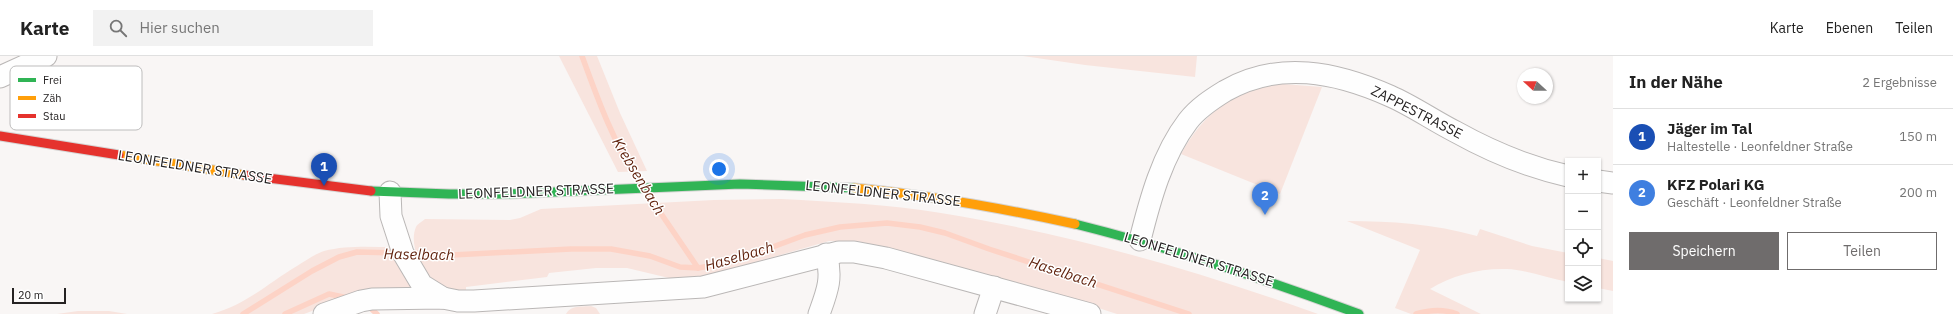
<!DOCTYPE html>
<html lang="de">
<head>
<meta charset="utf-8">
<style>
  :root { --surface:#fff; --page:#f2f2f2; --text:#222; --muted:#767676; --line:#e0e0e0; --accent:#6f6c6c }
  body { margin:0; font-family:"IBM Plex Sans",sans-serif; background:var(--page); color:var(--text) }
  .controls { position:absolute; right:12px; bottom:12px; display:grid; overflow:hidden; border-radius:0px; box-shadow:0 1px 3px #0004 }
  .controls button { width:36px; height:36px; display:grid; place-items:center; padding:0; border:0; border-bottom:1px solid var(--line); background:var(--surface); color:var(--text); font:20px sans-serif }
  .compass { position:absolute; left:1517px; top:12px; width:36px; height:36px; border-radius:50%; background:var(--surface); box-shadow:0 1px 3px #0004; rotate:291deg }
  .scale { position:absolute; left:12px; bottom:10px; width:54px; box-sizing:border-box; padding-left:4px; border:2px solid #252222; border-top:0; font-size:11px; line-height:14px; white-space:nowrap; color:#252222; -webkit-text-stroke:3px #fff; paint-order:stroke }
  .you { position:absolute; left:719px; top:113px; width:14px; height:14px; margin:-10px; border:3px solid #fff; border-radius:50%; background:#1a73e8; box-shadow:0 0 0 6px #1a73e833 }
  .badge { display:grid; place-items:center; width:26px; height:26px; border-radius:50%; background:var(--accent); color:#fff; font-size:13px; font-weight:700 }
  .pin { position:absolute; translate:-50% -33px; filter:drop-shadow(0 1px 2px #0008) }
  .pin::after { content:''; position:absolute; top:21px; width:14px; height:12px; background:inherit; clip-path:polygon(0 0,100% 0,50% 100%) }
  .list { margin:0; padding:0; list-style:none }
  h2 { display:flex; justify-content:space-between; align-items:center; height:52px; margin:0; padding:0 16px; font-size:17px }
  h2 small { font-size:13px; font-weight:400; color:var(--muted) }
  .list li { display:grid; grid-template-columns:26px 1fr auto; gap:12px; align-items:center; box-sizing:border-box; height:56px; padding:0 16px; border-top:1px solid var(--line) }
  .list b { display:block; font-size:15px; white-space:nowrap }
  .list p { margin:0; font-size:13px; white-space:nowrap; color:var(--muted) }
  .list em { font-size:13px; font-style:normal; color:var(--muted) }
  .actions { display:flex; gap:8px; padding:12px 16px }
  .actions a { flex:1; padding:9px 0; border:1px solid var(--accent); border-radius:0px; text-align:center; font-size:14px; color:var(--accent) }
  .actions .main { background:var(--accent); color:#fff }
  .icon { flex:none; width:22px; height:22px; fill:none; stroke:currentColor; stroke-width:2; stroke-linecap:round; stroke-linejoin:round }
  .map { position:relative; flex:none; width:1613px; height:258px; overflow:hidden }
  header { display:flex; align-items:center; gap:24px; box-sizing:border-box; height:56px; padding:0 20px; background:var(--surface); border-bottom:1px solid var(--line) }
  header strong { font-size:19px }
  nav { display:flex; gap:22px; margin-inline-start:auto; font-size:14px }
  .search { width:280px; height:36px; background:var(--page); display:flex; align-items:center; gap:10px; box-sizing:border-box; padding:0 14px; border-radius:0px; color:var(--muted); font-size:15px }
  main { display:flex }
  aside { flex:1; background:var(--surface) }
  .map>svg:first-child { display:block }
  .green { fill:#f8e4de }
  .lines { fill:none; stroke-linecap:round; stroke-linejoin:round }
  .stream { stroke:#fdd3c6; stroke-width:5.5 }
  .street-casing { stroke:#bab7b6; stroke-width:23 }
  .fast-casing { stroke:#d5d4d3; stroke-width:11 }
  .slow-casing { stroke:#d5d4d3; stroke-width:11 }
  .jam-casing { stroke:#d5d4d3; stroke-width:11 }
  .street { stroke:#fefefe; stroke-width:21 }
  .fast { stroke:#30b455; stroke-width:9 }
  .slow { stroke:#ff9f0a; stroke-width:9 }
  .jam { stroke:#e5322d; stroke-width:9 }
  .labels { text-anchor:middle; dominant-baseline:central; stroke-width:3; stroke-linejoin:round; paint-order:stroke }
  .street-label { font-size:14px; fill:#252222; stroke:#fff }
  .water-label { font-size:15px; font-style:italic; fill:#5e1f0a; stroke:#fff }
  .key { fill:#fff; stroke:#bebdbd; stroke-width:1 }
  .key-label { font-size:11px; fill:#252222 }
</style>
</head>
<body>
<header>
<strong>Karte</strong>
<div class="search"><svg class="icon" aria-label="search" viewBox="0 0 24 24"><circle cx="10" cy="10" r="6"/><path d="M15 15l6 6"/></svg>Hier suchen</div>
<nav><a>Karte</a><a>Ebenen</a><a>Teilen</a></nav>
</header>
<main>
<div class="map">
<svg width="1613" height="258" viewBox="0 0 1613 258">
  <rect width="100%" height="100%" fill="#f9f6f5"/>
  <g class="green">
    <polygon points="559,0 597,0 620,57 647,115 618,116"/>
    <polygon points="1023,0 1197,0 1195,21 1085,9"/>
    <path d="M 1283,28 L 1322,31 L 1280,138 L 1181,98 C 1204,56 1235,33 1283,28 Z"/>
    <path d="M 781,143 C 835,146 888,148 941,157 C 1070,178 1195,214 1318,258 L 1117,258 L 1052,237 L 901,195 L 857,185 L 829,185 L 697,223 L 669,222 L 627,212 L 596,212 L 549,217 L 547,221 L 466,231 L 466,238 C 457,236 448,234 439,229 C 423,220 408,189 416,171 C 417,168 422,166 425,163 L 510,164 L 520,162 L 541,153 L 714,144 Z"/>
    <path d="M 1347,165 C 1391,165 1434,168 1477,180 L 1480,173 L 1532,190 L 1568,197 L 1568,226 C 1548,222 1527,214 1507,213 C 1480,212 1452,219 1430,233 L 1481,258 L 1411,258 L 1395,252 L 1420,194 Z"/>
    <path d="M 394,191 L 418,234 L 341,244 L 304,258 L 212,258 C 247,248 267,228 297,210 C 305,205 315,198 324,195 C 346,189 371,191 394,191 Z"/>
    <polygon points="1598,202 1613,205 1613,235 1598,232"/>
    <path d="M 591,250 L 596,252 L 600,258 L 566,258 C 571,249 582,251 591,250 Z"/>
    <polygon points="78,255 109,255 127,258 57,258"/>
  </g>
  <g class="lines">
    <g class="stream">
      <path d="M 582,0 C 598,44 614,88 640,127"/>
      <polyline points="647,137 698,212"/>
      <polyline points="409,197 452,199 571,193 611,193 650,200 680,211 698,212 721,208 759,196 805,179 840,171 887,167 920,171 945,177 989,193 1189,258"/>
      <polyline points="367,249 377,258"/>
      <polyline points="243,258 312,215 339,201 357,196 399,197"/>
      <polyline points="285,258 329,238 348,242"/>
      <path d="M 1416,258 C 1429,254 1444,253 1457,258"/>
    </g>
    <defs>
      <g id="street">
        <polyline points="0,21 46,0"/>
        <polyline points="1598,125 1613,127"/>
        <polyline points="390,136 391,160 403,197 422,229 443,242"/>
        <path d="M 1140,184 C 1150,144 1162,99 1188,65 C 1198,52 1212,43 1225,35 C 1279,4 1336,16 1390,40 C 1413,50 1434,65 1456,76 C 1492,96 1528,111 1568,120"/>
        <polyline points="324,258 361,245 372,243 443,242 458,245 474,245 703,231 839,196 854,196 886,202 1090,258"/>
        <path d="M 819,258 C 827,236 833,222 826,198"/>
        <polyline points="985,258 994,231"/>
      </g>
      <g id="fast">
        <polyline points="371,135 449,138 506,138 740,128 854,132"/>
        <path d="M 1075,168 C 1171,192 1265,223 1359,258"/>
      </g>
      <g id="slow">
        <polyline points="119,99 244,119"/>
        <path d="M 854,132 C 929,139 1001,152 1075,168"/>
      </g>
      <g id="jam">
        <polyline points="0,80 119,99"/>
        <polyline points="244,119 371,135"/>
      </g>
    </defs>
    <use href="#street" class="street-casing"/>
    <use href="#fast" class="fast-casing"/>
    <use href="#slow" class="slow-casing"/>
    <use href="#jam" class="jam-casing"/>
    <use href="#street" class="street"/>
    <use href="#fast" class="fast"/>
    <use href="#slow" class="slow"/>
    <use href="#jam" class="jam"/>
  </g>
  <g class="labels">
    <g class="street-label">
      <text transform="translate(1417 56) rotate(27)">ZAPPESTRASSE</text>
      <text transform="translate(195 111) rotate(9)">LEONFELDNER STRASSE</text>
      <text transform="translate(536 135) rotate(-2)">LEONFELDNER STRASSE</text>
      <text transform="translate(883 137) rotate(6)">LEONFELDNER STRASSE</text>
      <text transform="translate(1199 203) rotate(17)">LEONFELDNER STRASSE</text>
    </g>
    <g class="water-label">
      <text transform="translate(639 120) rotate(59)">Krebsenbach</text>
      <text transform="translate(419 198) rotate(1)">Haselbach</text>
      <text transform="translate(739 200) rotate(-16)">Haselbach</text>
      <text transform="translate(1063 216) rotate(18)">Haselbach</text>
    </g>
  </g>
  <rect x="10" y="10" width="132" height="64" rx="6" class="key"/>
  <rect x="18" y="22" width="18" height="4" fill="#30b455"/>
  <rect x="18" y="40" width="18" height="4" fill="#ff9f0a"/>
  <rect x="18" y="58" width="18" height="4" fill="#e5322d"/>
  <g class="key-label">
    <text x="43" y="28">Frei</text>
    <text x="43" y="46">Zäh</text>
    <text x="43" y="64">Stau</text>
  </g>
</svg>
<div class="controls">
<button>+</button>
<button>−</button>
<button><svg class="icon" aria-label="locate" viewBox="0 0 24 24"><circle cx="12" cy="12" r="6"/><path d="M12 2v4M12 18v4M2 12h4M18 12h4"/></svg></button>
<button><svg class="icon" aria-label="layers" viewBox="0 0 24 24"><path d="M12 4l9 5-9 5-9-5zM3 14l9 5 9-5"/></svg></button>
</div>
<svg class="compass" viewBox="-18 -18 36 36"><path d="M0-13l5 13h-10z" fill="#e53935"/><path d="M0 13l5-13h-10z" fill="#767676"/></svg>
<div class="scale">20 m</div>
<div class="you"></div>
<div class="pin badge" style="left:324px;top:130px;background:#1a4fb4">1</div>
<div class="pin badge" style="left:1265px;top:159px;background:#3f7fe0">2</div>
</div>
<aside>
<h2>In der Nähe<small>2 Ergebnisse</small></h2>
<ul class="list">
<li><span class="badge" style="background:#1a4fb4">1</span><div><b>Jäger im Tal</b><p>Haltestelle · Leonfeldner Straße</p></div><em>150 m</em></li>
<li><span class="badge" style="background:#3f7fe0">2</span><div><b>KFZ Polari KG</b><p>Geschäft · Leonfeldner Straße</p></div><em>200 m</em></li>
</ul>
<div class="actions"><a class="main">Speichern</a><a>Teilen</a></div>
</aside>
</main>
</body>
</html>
